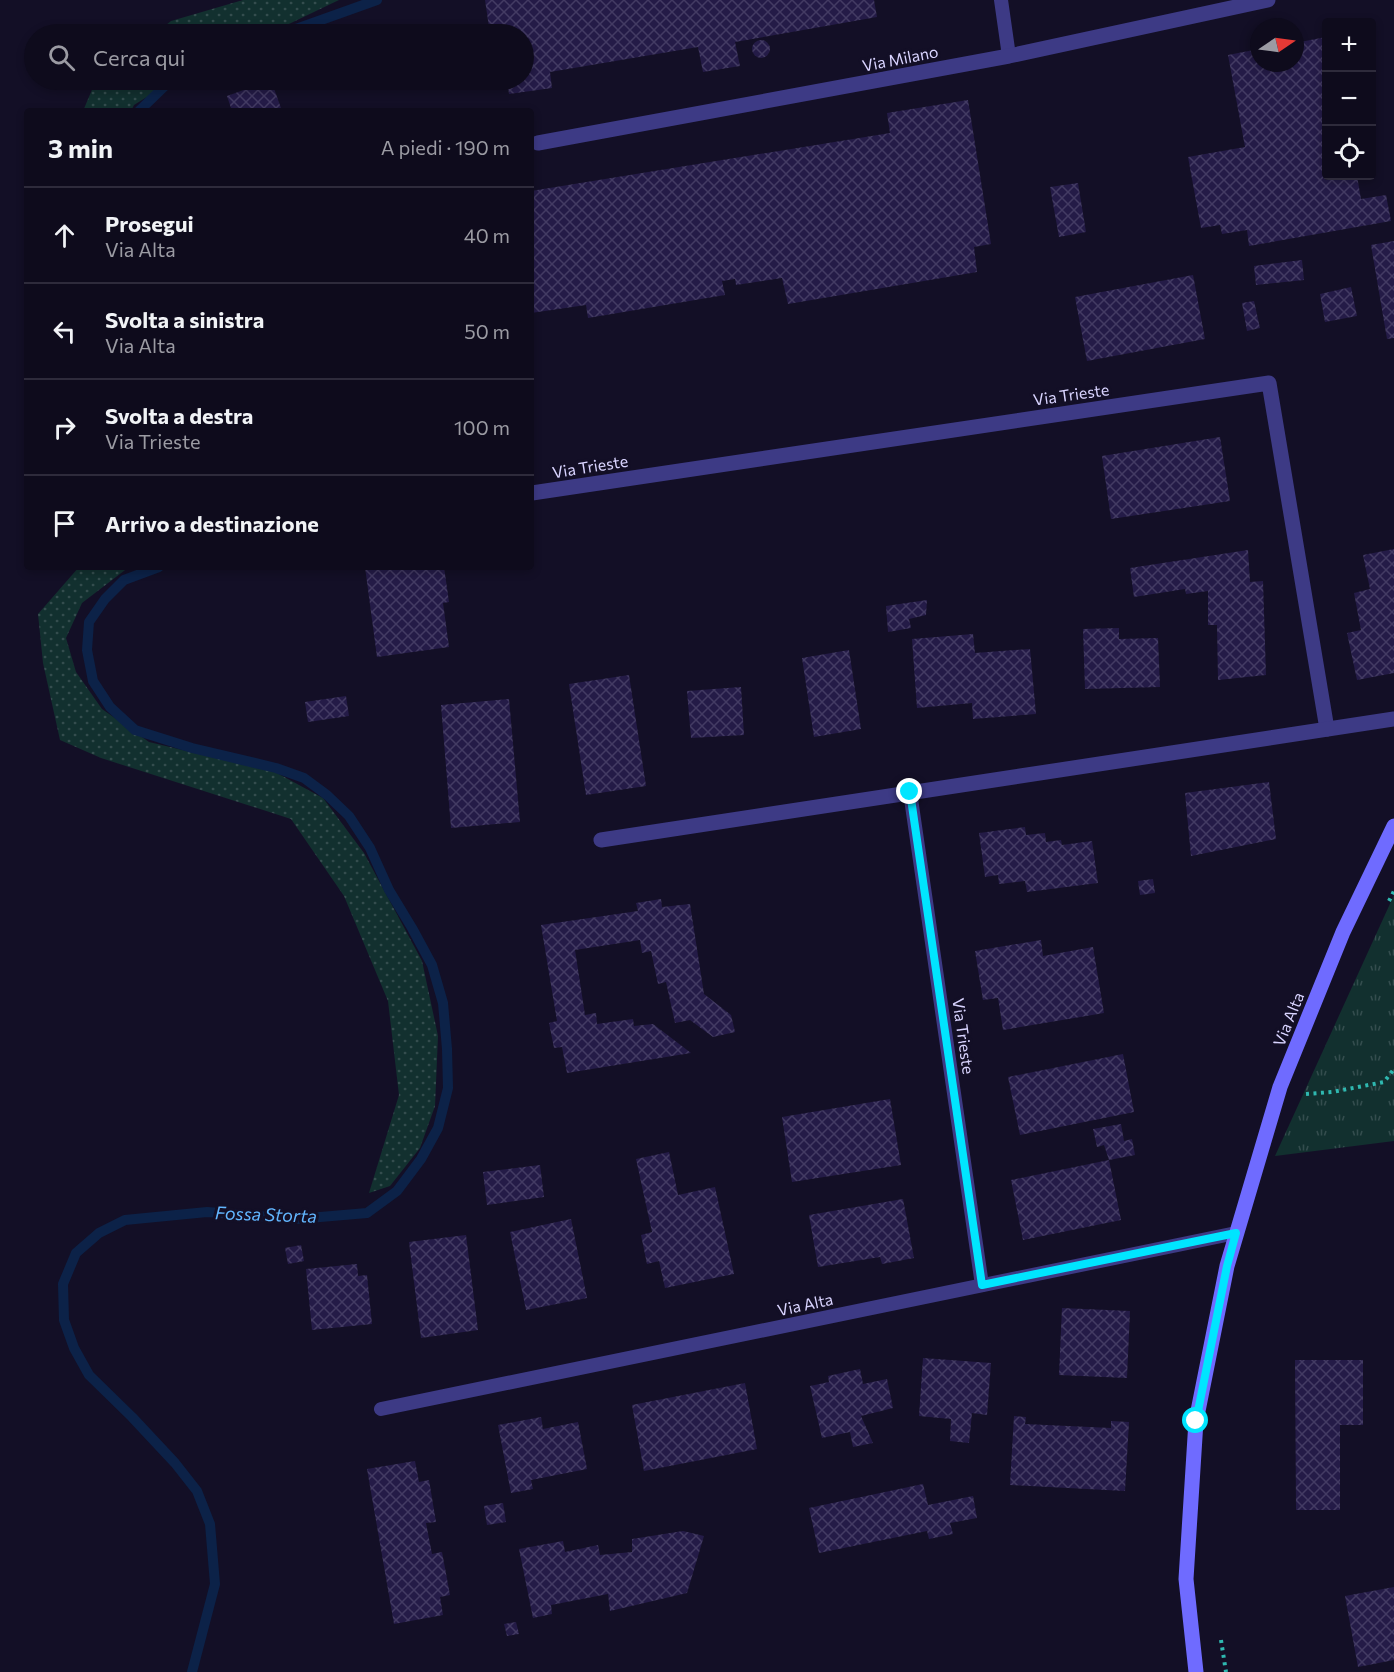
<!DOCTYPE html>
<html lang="it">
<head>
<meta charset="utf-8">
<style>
  :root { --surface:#0e0b1c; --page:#1c1929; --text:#f1f3f6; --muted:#9b9ba3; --line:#2e2b3b }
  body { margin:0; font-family:Commissioner,sans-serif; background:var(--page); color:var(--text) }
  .controls { position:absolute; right:18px; top:18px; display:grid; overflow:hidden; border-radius:6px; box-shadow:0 3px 9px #0003 }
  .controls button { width:54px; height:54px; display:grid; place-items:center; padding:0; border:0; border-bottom:2px solid var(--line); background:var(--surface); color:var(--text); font:30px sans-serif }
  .compass { position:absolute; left:1250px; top:18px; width:54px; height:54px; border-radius:50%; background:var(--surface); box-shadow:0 3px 9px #0003; rotate:77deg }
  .stop { position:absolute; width:18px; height:18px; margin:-14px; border:4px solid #00e5ff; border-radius:50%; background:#fff }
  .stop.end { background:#00e5ff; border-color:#fff; box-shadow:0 2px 6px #0008 }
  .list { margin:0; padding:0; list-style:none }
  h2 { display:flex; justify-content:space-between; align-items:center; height:78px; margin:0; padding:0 24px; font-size:26px }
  h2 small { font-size:20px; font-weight:400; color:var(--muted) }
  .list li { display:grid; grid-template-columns:39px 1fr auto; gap:18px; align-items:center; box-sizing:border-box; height:96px; padding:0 24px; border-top:2px solid var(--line) }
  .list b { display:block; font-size:22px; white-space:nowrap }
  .list p { margin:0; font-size:20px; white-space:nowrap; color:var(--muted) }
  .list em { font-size:20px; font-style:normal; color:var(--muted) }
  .icon { flex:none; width:33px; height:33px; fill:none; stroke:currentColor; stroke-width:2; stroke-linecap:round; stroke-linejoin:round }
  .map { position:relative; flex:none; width:1394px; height:1672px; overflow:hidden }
  .search { position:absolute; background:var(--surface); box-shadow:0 3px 9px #0003; left:24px; top:24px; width:510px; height:66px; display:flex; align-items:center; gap:15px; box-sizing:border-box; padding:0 21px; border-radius:33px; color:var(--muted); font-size:22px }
  .panel { position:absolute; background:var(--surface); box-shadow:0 3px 9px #0003; left:24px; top:108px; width:510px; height:462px; border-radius:6px }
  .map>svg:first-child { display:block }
  .grass { fill:url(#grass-dots) }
  .park { fill:url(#park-tufts) }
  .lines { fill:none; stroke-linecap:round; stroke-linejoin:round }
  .stream { stroke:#0c2248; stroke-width:10 }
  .building { fill:url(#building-cross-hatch) }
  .path { stroke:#2fb8b0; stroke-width:4; stroke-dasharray:3 4.5; stroke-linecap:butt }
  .lane { stroke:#3d3a85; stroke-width:14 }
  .street { stroke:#3d3a85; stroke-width:15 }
  .secondary { stroke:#6f6bff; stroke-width:15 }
  .route { stroke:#00e5ff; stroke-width:8 }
  .labels { text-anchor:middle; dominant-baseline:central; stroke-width:6; stroke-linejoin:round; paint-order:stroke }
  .street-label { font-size:16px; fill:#d9d4ff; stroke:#130f26 }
  .water-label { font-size:18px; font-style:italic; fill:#62b6ff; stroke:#130f26 }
</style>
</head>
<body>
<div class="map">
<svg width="1394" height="1672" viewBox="0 0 1394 1672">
  <defs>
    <pattern id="grass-dots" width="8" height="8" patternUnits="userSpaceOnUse" patternTransform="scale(1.5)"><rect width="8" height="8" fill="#12302f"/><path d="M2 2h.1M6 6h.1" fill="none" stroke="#344d4e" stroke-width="1.8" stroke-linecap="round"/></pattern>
    <pattern id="park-tufts" width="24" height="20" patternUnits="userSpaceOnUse" patternTransform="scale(1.5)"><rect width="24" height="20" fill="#12302f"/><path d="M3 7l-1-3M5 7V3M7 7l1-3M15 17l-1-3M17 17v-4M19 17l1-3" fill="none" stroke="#344d4e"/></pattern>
    <pattern id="building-cross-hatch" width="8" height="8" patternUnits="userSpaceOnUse" patternTransform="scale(1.5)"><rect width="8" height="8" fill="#241b47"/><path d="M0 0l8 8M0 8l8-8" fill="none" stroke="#433b63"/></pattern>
  </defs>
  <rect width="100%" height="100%" fill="#130f26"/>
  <g class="grass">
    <polygon points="243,0 339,0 268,34 155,34 171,21"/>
    <polygon points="100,80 174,80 134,105 131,111 83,111 94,85"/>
    <polygon points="79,567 129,567 82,603 66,638 76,672 102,709 149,742 275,772 323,798 364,853 422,961 438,1036 435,1106 420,1148 390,1186 369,1193 399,1095 388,1001 344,896 291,819 101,758 60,740 43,663 38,614"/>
  </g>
  <polygon class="park" points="1394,895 1394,1141 1275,1156"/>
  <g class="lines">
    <g class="stream">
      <polyline points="282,34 377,0"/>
      <polyline points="139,111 171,80"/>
      <polyline points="159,567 124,580 105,599 89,622 87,650 93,681 110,707 135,730 192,748 276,768 304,778 327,795 349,816 370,848 389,890 412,928 432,965 443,1003 447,1049 448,1088 438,1128 421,1159 397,1191 367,1213 297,1219 207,1212 125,1220 99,1233 76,1253 63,1284 64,1320 74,1348 89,1375 132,1417 175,1463 197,1491 210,1524 215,1584 192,1672"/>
    </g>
  </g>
  <g class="building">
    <polygon points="485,0 874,0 877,17 735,42 740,66 703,72 698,47 550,72 552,88 509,94 507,80 524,80 524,34 490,34"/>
    <polygon points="396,24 403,34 382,34"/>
    <polygon points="1326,37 1326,176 1357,176 1361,199 1386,195 1391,221 1249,246 1247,230 1222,234 1220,225 1201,228 1188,157 1245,147 1228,55 1259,49 1259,63 1295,63 1295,43"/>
    <circle cx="761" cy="49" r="9"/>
    <polygon points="271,80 282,111 232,111 227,96"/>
    <polygon points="968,100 991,244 974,247 977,272 788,304 782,278 736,285 735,279 722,281 725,295 588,318 586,305 531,313 531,191 890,133 887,113"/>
    <polygon points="1078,183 1086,232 1059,237 1050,187"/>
    <polygon points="1394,241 1394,338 1387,339 1371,245"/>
    <polygon points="1302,260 1304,280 1256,285 1254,266"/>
    <polygon points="1193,275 1205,339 1087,361 1075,297"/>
    <polygon points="1351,287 1357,316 1325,322 1320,294"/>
    <polygon points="1254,301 1260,328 1247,331 1242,303"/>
    <polygon points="1220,437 1230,501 1111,519 1102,456"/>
    <polygon points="1394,549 1394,673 1357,680 1347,633 1361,630 1354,593 1370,589 1363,555"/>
    <polygon points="1248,550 1250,582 1263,581 1266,675 1218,680 1217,625 1208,625 1208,591 1186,594 1185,589 1134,597 1130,568"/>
    <polygon points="365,567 444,567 449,602 443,603 449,647 377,657"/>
    <polygon points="927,600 926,615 909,619 911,628 888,632 886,606"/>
    <polygon points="1119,628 1119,639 1158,638 1160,687 1085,689 1083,629"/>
    <polygon points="973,634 975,653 1030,649 1036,714 973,719 972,703 917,708 912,639"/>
    <polygon points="849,650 861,729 814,737 802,658"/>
    <polygon points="629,675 646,786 586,795 569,684"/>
    <polygon points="741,687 744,735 691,738 687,691"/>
    <polygon points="346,696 349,716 308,722 305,702"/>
    <polygon points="509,699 520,822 451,828 441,705"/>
    <polygon points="1269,782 1276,839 1191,856 1185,793"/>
    <polygon points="1025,827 1026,835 1045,833 1046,842 1061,840 1062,845 1092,841 1098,883 1027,892 1025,881 999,884 998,875 985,877 979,833"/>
    <polygon points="1153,879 1155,893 1140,895 1138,881"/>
    <polygon points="661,899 662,907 690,904 704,994 731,1015 735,1032 713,1037 690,1020 675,1023 666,982 658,984 651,951 642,953 640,940 575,950 585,1015 596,1013 597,1024 633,1019 634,1026 653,1024 691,1053 567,1073 562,1047 554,1048 549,1023 557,1021 541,925 638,911 636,903"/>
    <polygon points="1041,940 1043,956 1093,947 1104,1013 1003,1030 998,998 983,1000 975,951"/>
    <polygon points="1123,1054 1134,1112 1020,1135 1008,1077"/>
    <polygon points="890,1099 901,1165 792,1182 782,1117"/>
    <polygon points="1121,1124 1124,1141 1132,1139 1135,1155 1109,1160 1104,1145 1097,1147 1093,1129"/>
    <polygon points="669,1152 678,1195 715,1187 734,1274 665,1288 659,1261 647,1264 641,1235 652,1232 636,1159"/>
    <polygon points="1109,1160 1121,1220 1023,1240 1011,1180"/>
    <polygon points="540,1165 544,1197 487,1205 483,1172"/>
    <polygon points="903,1199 914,1258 882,1264 880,1257 818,1267 809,1215"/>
    <polygon points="571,1219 587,1298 526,1310 510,1232"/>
    <polygon points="466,1235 478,1330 421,1338 409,1242"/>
    <polygon points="301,1245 304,1261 288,1264 285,1248"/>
    <polygon points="357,1264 358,1276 367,1275 372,1324 312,1330 306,1269"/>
    <polygon points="1062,1308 1130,1311 1127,1378 1059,1375"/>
    <polygon points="923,1358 991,1363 987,1415 972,1413 969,1443 950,1441 951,1419 919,1416"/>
    <polygon points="1295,1360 1363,1360 1363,1425 1340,1425 1340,1510 1296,1510"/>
    <polygon points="860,1369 863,1384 887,1379 893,1408 861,1416 873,1443 853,1447 850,1432 822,1438 810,1386 829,1382 828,1376"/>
    <polygon points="745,1383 757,1449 644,1471 632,1405"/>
    <polygon points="1014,1416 1026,1417 1025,1424 1111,1428 1111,1421 1129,1422 1125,1491 1010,1485"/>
    <polygon points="541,1417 543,1429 578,1422 587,1469 531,1480 533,1489 511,1493 498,1425"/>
    <polygon points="415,1461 419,1482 429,1480 436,1522 426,1523 432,1554 442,1552 450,1595 440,1597 443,1615 394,1624 367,1469"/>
    <polygon points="923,1484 928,1505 973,1496 977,1518 950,1523 953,1534 929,1539 927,1531 819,1553 809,1508"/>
    <polygon points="503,1503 506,1522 487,1525 484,1506"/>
    <polygon points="683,1531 704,1536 687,1593 610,1611 608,1594 551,1605 552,1614 533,1618 519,1549 563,1541 565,1552 598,1545 600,1555 632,1552 632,1539"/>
    <polygon points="1394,1587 1394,1660 1358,1667 1345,1596"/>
    <polygon points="516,1622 519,1634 507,1636 504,1624"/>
  </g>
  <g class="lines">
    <g class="path">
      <polyline points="1389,901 1394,891"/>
      <polyline points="1306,1094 1332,1092 1384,1082 1394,1069"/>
      <polyline points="1221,1640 1226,1672"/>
    </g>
    <g class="lane">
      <polyline points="1001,0 1009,56"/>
      <polyline points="910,792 982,1285"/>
      <polyline points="381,1409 1236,1233"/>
    </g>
    <g class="street">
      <polyline points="538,143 1009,56 1268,0"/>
      <polyline points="532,493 1269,383 1327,729"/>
      <polyline points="601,840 1394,719"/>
    </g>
    <polyline class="secondary" points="1196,1672 1186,1579 1196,1421 1227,1266 1280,1087 1343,932 1394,826"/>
  </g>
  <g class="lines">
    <polyline class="route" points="910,792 982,1285 1236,1233 1227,1266 1196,1421"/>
  </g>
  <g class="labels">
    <g class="street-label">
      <text transform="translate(900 58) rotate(-11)">Via Milano</text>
      <text transform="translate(1071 394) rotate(-8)">Via Trieste</text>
      <text transform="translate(590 466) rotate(-9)">Via Trieste</text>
      <text transform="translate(1288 1019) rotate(-68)">Via Alta</text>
      <text transform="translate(964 1036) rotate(82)">Via Trieste</text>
      <text transform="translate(805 1304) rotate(-12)">Via Alta</text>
    </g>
    <g class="water-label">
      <text transform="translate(266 1214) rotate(2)">Fossa Storta</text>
    </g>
  </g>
</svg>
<div class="controls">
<button>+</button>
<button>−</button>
<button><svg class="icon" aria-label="locate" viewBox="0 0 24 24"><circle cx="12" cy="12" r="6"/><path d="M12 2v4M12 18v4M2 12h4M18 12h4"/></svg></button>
</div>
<svg class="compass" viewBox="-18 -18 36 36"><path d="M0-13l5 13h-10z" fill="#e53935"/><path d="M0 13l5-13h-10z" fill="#9b9ba3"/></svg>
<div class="stop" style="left:1196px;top:1421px"></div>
<div class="stop end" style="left:910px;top:792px"></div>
<div class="search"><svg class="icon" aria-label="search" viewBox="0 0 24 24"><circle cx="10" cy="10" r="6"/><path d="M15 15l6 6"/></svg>Cerca qui</div>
<section class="panel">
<h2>3 min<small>A piedi · 190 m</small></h2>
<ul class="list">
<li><svg class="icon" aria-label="ahead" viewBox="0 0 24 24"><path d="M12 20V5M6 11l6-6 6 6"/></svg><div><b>Prosegui</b><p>Via Alta</p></div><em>40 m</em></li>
<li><svg class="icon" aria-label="left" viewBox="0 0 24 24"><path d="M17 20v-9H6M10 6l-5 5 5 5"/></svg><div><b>Svolta a sinistra</b><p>Via Alta</p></div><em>50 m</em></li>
<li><svg class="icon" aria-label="right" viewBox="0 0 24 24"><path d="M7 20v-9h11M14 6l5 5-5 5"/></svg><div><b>Svolta a destra</b><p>Via Trieste</p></div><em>100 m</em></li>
<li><svg class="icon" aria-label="arrive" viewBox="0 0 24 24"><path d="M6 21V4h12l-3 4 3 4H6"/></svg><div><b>Arrivo a destinazione</b></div></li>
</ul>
</section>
</div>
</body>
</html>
